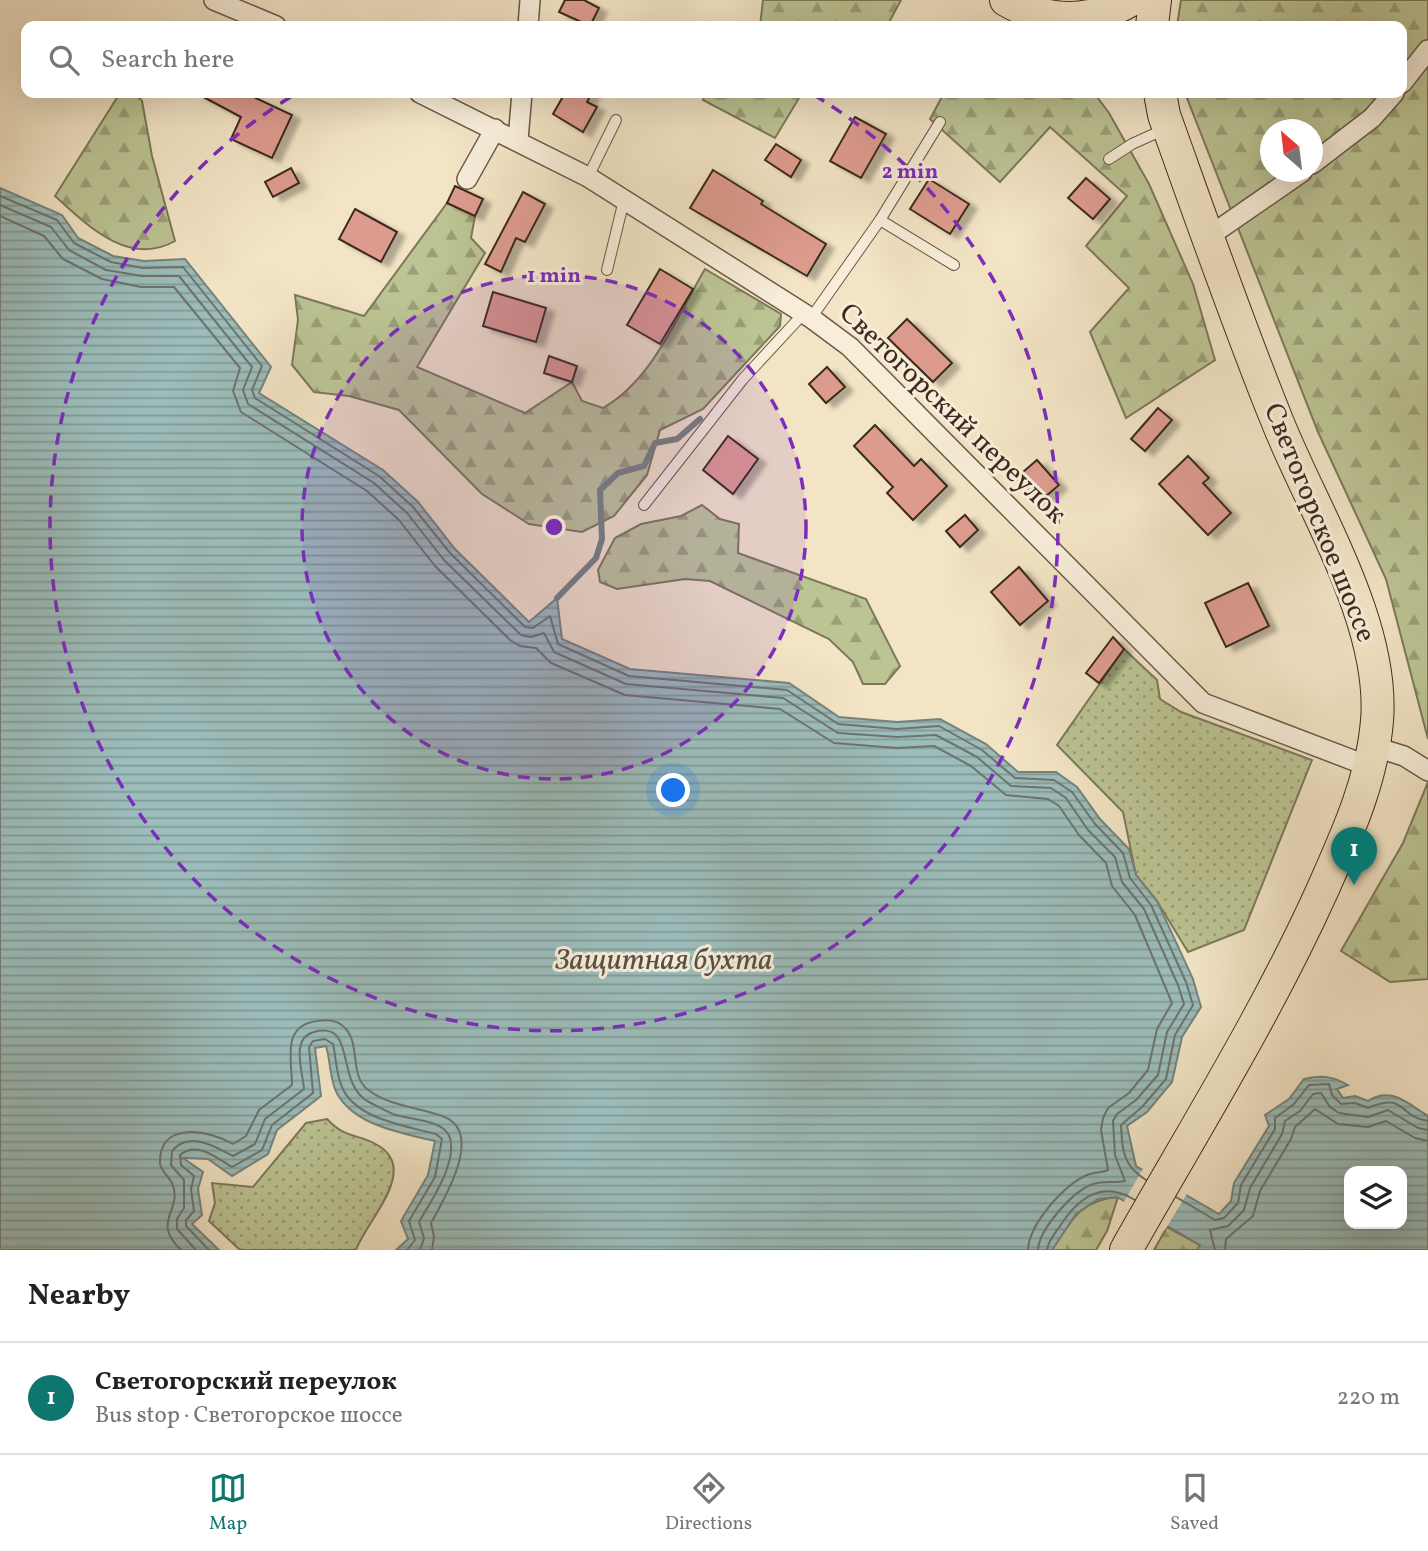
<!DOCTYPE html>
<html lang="en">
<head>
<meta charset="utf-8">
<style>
  :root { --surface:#fff; --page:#f2f2f2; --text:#222; --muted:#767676; --line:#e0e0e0; --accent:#0f766e }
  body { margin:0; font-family:Vollkorn,serif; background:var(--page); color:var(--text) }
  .controls { position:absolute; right:21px; bottom:21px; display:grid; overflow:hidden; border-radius:14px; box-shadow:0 7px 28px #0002 }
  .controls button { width:63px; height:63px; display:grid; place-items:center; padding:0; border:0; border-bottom:2px solid var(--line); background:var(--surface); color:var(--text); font:35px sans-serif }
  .compass { position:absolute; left:1260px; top:119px; width:63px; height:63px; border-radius:50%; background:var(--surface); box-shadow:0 7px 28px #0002; rotate:332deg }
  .you { position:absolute; left:674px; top:791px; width:24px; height:24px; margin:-18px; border:5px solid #fff; border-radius:50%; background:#1a73e8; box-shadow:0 0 0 10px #1a73e833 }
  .badge { display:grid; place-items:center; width:46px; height:46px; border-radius:50%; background:var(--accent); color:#fff; font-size:23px; font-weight:700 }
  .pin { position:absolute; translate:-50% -58px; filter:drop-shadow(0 2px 4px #0008) }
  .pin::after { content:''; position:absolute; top:37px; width:24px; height:21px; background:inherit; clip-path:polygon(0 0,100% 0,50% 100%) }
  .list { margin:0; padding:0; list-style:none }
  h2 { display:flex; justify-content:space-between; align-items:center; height:91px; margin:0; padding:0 28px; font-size:30px }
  h2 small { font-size:23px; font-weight:400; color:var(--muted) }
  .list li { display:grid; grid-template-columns:46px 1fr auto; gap:21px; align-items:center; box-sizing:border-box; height:112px; padding:0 28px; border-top:2px solid var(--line) }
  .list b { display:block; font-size:26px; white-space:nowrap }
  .list p { margin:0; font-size:23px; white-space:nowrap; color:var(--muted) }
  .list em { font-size:23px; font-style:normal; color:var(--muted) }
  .icon { flex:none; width:38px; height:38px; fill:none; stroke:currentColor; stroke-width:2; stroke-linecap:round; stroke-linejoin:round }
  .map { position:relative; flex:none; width:1428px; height:1250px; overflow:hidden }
  .search { position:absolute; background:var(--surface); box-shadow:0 7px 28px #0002; left:21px; right:21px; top:21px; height:77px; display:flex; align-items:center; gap:18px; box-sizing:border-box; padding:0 24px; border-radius:14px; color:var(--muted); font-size:26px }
  .sheet { height:203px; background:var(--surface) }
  nav { display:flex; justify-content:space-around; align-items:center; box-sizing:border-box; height:98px; border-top:2px solid var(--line); background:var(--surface); font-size:19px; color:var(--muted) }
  nav a { display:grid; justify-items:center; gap:4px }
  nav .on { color:var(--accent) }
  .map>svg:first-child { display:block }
  .grass { fill:url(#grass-dots); stroke:#7c785a; stroke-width:2 }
  .forest { fill:url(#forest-firs); stroke:#7c785a; stroke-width:2; fill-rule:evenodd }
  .water { fill:url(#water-rules); stroke:#76837d; stroke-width:2; fill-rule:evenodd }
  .pier { fill:#f2e4c5 }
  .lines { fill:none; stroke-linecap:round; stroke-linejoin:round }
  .shore { stroke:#6c746d; stroke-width:2 }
  .stream { stroke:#76837d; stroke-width:6 }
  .building { fill:#dd9b8e; stroke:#3d2b1f; stroke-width:2; filter:url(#shadow) }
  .service-casing { stroke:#6a5948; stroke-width:12 }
  .minor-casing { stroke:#6a5948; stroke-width:22 }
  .primary-casing { stroke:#3d2b1f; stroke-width:34 }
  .service { stroke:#f7edd9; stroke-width:10 }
  .minor { stroke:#f7edd9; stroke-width:19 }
  .primary { stroke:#f2e4c5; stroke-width:32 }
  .ring { fill:none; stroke:#7b2cbf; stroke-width:3.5; stroke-dasharray:12 9 }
  .labels { text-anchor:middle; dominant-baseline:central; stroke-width:6; stroke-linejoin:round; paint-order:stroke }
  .street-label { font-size:28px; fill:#3d2b1f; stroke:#f7edd9 }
  .water-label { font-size:30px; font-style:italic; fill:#555046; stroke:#f7edd9 }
  .centre { fill:#7b2cbf; stroke:#f7edd9; stroke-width:3.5 }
  .ring-label { font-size:21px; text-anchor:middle; font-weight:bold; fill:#7b2cbf; stroke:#f7edd9; stroke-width:6; stroke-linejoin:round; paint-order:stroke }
</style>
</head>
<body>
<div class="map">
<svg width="1428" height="1250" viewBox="0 0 1428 1250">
  <defs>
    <pattern id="grass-dots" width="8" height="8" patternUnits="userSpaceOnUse" patternTransform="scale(1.75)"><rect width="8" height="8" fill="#bcc494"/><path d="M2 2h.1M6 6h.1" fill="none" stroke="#9a9f78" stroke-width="1.8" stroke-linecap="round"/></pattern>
    <pattern id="forest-firs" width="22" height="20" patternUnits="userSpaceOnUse" patternTransform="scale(1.75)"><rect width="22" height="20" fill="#bcc494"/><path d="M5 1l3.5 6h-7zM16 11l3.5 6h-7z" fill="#9a9f78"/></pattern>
    <pattern id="water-rules" width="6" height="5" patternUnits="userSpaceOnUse" patternTransform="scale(1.75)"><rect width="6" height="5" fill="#9cbdbb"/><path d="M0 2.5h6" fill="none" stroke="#809a97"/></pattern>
    <filter id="shadow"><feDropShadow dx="8" dy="4.5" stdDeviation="2" flood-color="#0004"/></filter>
  </defs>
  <rect width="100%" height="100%" fill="#f2e4c5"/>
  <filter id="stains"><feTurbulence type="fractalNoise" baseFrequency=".00286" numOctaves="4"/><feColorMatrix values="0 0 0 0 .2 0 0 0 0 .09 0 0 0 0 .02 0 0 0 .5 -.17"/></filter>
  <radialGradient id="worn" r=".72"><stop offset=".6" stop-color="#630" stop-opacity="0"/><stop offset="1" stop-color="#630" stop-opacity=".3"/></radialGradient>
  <g class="grass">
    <polygon points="1124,649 1157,680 1160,699 1181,712 1312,760 1244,930 1188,952 1157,901 1136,875 1123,812 1057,745"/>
    <path d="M 327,1119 C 348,1141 357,1132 379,1146 C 419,1171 366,1221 356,1250 L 240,1250 L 209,1221 L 215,1203 L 212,1183 L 253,1187 L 306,1123 Z"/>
  </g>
  <g class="forest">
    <polygon points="763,0 901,0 887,26 760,26"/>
    <path d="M 1181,0 L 1428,0 L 1428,739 L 1386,579 L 1318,432 L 1185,93 L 1402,93 L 1402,26 L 1177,26 ZM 1270,130 L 1312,130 L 1312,172 L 1270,172 Z"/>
    <path d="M 120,93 L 136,93 L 142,101 L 152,156 L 175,241 C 129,267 88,226 55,196 Z"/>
    <polygon points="706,93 802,93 775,138 703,100"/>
    <polygon points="944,93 1094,93 1109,113 1149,184 1193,284 1215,360 1126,418 1090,332 1129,288 1086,246 1127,196 1050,127 1000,182 930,119"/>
    <path d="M 447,203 L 475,216 L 471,238 L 485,253 L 417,367 L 525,413 L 572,382 L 582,401 L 603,408 C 653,379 676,318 705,269 L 781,314 L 780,326 L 703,409 L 660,430 L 647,475 L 614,516 L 582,532 L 529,524 L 482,494 L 399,410 L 349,396 L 314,392 L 292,365 L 298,320 L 295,295 L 364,316 Z"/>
    <polygon points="702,505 720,519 739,524 738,553 866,599 900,666 885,684 863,684 853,662 829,639 710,581 685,579 617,589 600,582 598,570 615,538 641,524 681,516"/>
    <polygon points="1428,782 1428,979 1390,982 1341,951 1403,843"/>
    <path d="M 1118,1197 L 1107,1231 L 1096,1250 L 1052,1250 C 1071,1221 1080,1200 1118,1197 Z"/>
    <polygon points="1167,1227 1200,1245 1197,1250 1154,1250"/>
  </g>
  <path class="water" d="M 0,188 L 62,215 L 78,238 L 113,256 L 144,261 L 185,259 L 271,367 L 259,393 L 383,470 L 418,502 L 455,549 L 529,622 L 557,598 L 562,639 L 630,669 L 789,683 L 839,717 L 897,722 L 940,719 L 986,744 L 1018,772 L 1056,772 L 1077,787 L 1100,819 L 1129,849 L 1136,875 L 1157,901 L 1193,979 L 1201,1007 L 1182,1037 L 1172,1082 L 1147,1112 L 1127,1126 L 1136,1166 L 1219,1214 L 1231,1201 L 1234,1183 L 1269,1126 L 1265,1115 L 1289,1099 L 1304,1079 C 1322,1075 1332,1076 1348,1085 L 1337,1089 L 1343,1098 L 1355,1096 L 1368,1101 C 1391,1086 1407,1103 1428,1116 L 1428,1250 L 1197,1250 L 1200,1245 L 1117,1197 L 1098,1199 L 1076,1214 L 1052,1250 L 396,1250 L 408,1239 L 401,1221 L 428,1175 L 435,1141 C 402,1133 350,1125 335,1089 C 330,1076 330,1059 326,1046 L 315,1048 L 321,1096 L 277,1130 L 268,1154 L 232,1176 L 208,1159 L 183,1158 L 203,1172 L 198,1189 L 202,1215 L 192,1224 L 219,1250 L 0,1250 ZM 1349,1171 L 1402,1171 L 1402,1224 L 1349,1224 Z"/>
  <polygon class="pier" points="1144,1167 1188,1192 1165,1230 1122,1205"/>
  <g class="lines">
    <g class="shore">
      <path d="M 0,196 L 57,220 L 74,243 L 111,262 L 143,268 L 183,267 L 262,366 L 252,390 L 255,398 L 379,476 L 413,507 L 450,553 L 525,627 L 533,628 L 550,616 L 558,644 L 629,676 L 787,690 L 838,724 L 897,729 L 939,726 L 982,750 L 1015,778 L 1054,780 L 1072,792 L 1095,824 L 1123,853 L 1130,878 L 1151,905 L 1186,982 L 1193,1005 L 1175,1035 L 1166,1079 L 1142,1107 L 1121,1125 C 1122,1150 1123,1166 1146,1180"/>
      <path d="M 0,205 L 51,227 L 69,250 L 106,270 L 142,276 L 179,276 L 252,367 L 243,390 L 248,404 L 374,483 L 407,513 L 444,560 L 521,635 L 531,637 L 544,633 L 554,652 L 626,684 L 783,698 L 838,733 L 897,737 L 936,735 L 977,757 L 1011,786 L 1051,788 L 1066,798 L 1088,830 L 1115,857 L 1122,882 L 1144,909 L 1178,985 L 1184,1004 L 1167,1032 L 1158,1075 L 1136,1100 L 1117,1114 L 1113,1121 L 1115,1155 L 1125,1181 C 1116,1183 1103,1181 1093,1184 C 1073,1191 1039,1229 1038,1250"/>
      <path d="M 0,216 L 44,236 L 63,259 L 102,279 L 141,287 L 174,287 L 240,368 L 233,391 L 241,412 L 367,491 L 399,520 L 435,566 L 510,640 L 520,646 L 536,648 L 551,663 L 625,695 L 780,709 L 834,743 L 897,748 L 934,746 L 971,766 L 1006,795 L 1048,799 L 1059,806 L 1079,835 L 1106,863 L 1112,886 L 1135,915 L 1172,1003 L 1157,1029 L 1148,1070 L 1129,1093 L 1108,1108 L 1103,1118 L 1101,1130 L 1108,1170 C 1102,1173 1094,1172 1087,1175 C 1064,1185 1029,1224 1028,1250"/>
      <path d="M 1176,1197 L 1215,1220 L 1224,1218 L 1238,1203 L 1241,1185 L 1275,1129 L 1275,1118 L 1294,1104 L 1309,1085 L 1329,1084 L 1332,1095 L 1341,1104 L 1355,1103 L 1368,1108 C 1408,1092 1396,1116 1428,1121"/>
      <path d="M 181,1250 C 150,1221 184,1210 172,1183 C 168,1176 162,1172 160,1164 C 158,1120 209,1130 233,1144 L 246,1136 L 259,1110 L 292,1085 C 292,1059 281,1026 317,1021 C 328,1019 339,1020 346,1029 C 360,1045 350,1075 367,1089 C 388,1106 417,1107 442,1116 C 486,1131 444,1199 431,1223 L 434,1237 L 432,1250"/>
      <path d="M 196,1250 L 177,1229 L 177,1219 L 184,1208 L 184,1180 L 171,1165 L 172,1151 C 189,1130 216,1147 233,1156 L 255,1144 L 265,1119 L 304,1089 C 303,1072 290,1038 314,1032 C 358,1020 334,1084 369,1102 C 377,1106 385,1111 393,1114 C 408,1120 445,1119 450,1138 C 457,1164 431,1201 419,1222 L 424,1238 L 420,1250"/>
      <path d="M 209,1250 L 186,1226 L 186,1220 L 194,1211 L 191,1189 L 194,1176 L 181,1165 L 180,1155 C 197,1140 218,1159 232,1167 L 262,1150 L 272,1125 L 313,1093 L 309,1047 L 313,1041 L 325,1039 L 333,1044 C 336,1057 336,1074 342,1087 C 355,1119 406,1126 436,1134 L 442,1139 L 435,1177 L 409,1221 L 415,1240 L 407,1250"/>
      <path d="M 1047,1250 C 1048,1241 1055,1233 1060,1226 C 1079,1197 1102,1180 1135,1200"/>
      <polyline points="1215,1250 1210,1230 1228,1226 1244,1210 1250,1188 1282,1134 1285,1121 1300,1111 1313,1094 1321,1093 1330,1107 1339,1113 1368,1117 1388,1110 1418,1128 1428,1130"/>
      <polyline points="1225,1250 1226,1239 1253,1216 1260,1191 1291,1139 1295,1127 1315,1109 1338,1124 1368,1127 1386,1121 1415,1138 1428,1141"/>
    </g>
    <polyline class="stream" points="557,598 596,558 602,539 600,490 618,473 644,466 655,443 677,439 700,419"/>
  </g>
  <g class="building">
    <polygon points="565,0 584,0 599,8 590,26 559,12"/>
    <polygon points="196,93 245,93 292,115 272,158 231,139 241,117"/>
    <polygon points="565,93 592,93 587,102 597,107 583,132 553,114"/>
    <polygon points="855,117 886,134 861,178 830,161"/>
    <polygon points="776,144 801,160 791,177 765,160"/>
    <polygon points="291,168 299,183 273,197 265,182"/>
    <polygon points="713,170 763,201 761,204 826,244 807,276 690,208"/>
    <polygon points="1086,178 1110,199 1093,219 1068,198"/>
    <polygon points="929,179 969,204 950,234 910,209"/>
    <polygon points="455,186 483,199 475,216 447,203"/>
    <polygon points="523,192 545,204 525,242 516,238 501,272 485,264"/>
    <polygon points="355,209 397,232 381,262 339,239"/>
    <polygon points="660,269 693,289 660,344 627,325"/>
    <polygon points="493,292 546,308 536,342 483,326"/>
    <polygon points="907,319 952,363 933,382 888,338"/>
    <polygon points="549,356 577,366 572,382 544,373"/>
    <polygon points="827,367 845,387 826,403 809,384"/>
    <polygon points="1158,408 1172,420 1145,451 1131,439"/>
    <polygon points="875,425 914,466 921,459 947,486 913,520 887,493 893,487 854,446"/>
    <polygon points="728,436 758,459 733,494 703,470"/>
    <polygon points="1188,456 1209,478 1203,483 1231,513 1208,535 1159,484"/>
    <polygon points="1037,460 1059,485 1038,503 1016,478"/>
    <polygon points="965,515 978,530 960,547 946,531"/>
    <polygon points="1019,567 1048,601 1020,625 991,592"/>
    <polygon points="1248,583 1269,626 1226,647 1205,603"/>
    <polygon points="1113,637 1124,649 1099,683 1086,673"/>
  </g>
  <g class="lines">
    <defs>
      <g id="service">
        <polyline points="1109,159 1132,144 1165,129"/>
        <polyline points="588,177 616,120"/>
        <polyline points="880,220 954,265"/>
        <polyline points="607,270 624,200"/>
        <polyline points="811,318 880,220 940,122"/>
        <polyline points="644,505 743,379 804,313"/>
      </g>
      <g id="minor">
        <polyline points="214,0 276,26"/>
        <polyline points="528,26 530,0"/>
        <polyline points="1402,83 1428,50"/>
        <polyline points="420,93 588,177 811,318 850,347 1203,703 1368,766"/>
        <polyline points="518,140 522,93"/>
        <polyline points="1312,164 1372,118 1394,93"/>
        <polyline points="467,179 495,129"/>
        <polyline points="1208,237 1302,172"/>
        <polyline points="1372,746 1404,756 1428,771"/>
      </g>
      <g id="primary">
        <path d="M 1006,0 C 1048,24 1090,24 1131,0"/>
        <polyline points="1152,26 1155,0"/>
        <path d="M 1126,1250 C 1193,1131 1266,1015 1322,891 C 1346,837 1372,781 1377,721 C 1385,624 1314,512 1278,423 C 1237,322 1201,218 1164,115 L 1160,93"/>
      </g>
    </defs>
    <use href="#service" class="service-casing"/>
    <use href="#minor" class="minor-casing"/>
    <use href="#primary" class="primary-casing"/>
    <use href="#service" class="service"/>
    <use href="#minor" class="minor"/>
    <use href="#primary" class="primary"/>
  </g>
  <circle cx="554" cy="527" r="252" fill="#7b2cbf" fill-opacity=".12"/>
  <g class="ring">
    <circle cx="554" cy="527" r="252"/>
    <path d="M497 26A504 504 0 0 1 611 26M814 95A504 504 0 1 1 294 95"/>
  </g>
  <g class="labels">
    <g class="street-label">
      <text transform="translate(952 414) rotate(44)">Светогорский переулок</text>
      <text transform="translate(1319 523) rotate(68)">Светогорское шоссе</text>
    </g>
    <g class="water-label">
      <text x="664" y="961">Защитная бухта</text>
    </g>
  </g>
  <circle cx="554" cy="527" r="10" class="centre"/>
  <g class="ring-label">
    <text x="910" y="178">2 min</text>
    <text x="554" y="282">1 min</text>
  </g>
  <rect width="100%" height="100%" filter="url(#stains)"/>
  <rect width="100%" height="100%" fill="url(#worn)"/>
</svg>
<div class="controls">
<button><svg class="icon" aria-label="layers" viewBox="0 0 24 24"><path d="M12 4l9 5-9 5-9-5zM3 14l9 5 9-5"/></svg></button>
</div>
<svg class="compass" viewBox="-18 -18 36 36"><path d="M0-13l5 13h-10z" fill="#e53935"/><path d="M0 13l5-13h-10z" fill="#767676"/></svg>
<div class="you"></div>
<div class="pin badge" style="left:1354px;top:885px">1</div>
<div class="search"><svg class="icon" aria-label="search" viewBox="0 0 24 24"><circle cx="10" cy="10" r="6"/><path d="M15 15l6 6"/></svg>Search here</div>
</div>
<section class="sheet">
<h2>Nearby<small></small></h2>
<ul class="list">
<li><span class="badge">1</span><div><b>Светогорский переулок</b><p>Bus stop · Светогорское шоссе</p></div><em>220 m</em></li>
</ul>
</section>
<nav>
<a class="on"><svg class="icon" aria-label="map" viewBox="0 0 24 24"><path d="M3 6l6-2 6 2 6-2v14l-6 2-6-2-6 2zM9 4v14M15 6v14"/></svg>Map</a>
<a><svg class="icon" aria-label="directions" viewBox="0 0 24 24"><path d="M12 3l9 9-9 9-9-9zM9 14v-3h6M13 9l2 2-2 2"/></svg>Directions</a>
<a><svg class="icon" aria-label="saved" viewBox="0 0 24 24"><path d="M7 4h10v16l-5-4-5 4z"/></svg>Saved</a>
</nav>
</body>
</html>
